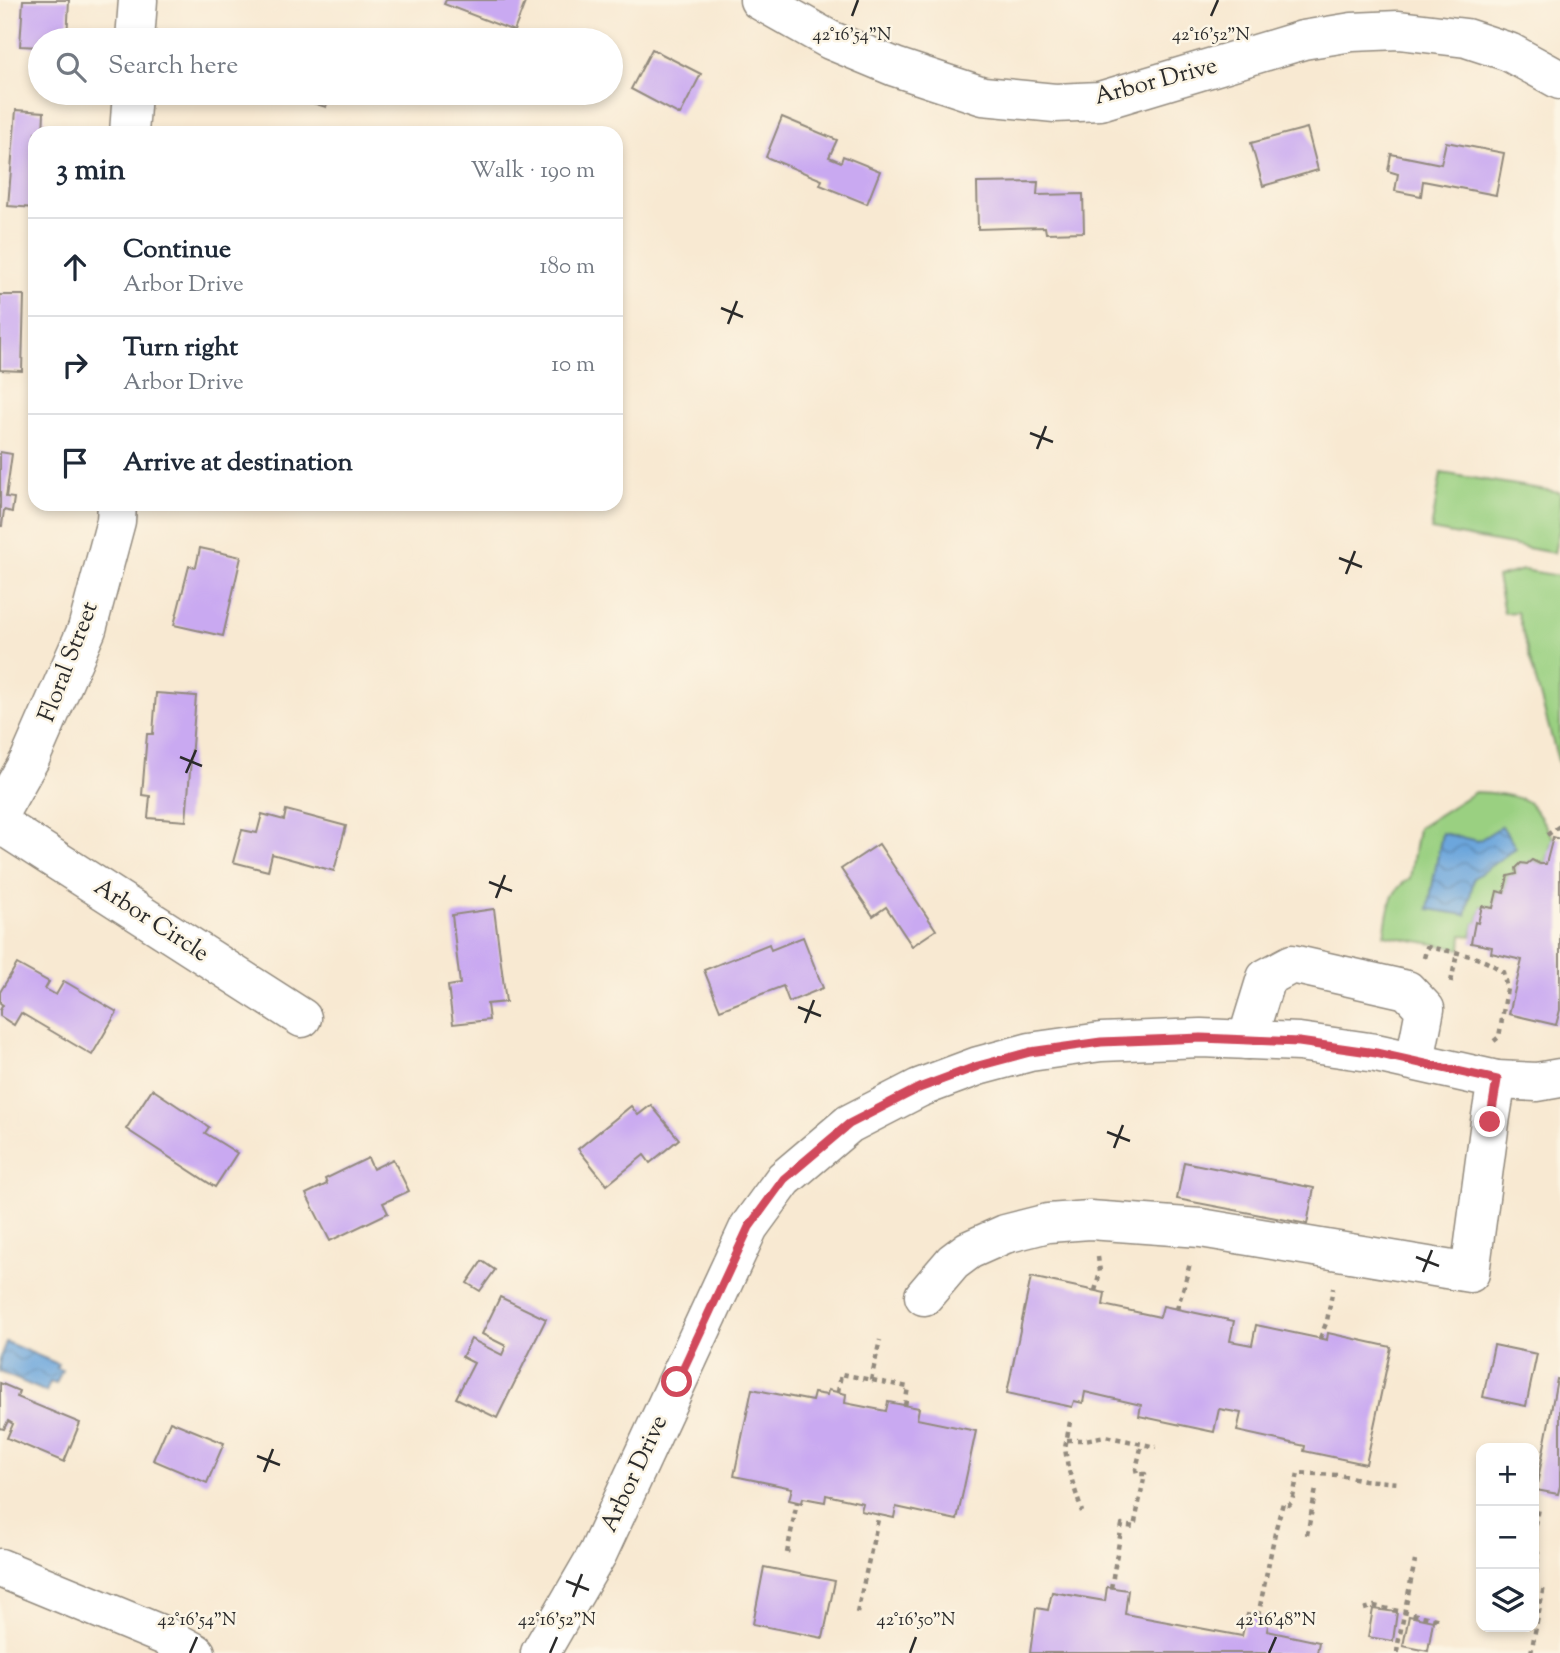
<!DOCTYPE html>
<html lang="en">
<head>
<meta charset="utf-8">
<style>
  :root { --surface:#fff; --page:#f2f2f3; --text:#1f2937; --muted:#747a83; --line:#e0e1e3 }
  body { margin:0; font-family:"Sorts Mill Goudy",serif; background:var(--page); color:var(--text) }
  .controls { position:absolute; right:21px; bottom:21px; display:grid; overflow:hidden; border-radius:14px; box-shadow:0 4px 10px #0003 }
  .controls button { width:63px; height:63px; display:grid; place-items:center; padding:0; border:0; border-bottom:2px solid var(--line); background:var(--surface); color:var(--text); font:35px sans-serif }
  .stop { position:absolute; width:21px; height:21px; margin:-16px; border:5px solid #d1495b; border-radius:50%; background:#fff }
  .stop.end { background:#d1495b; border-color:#fff; box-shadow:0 2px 7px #0008 }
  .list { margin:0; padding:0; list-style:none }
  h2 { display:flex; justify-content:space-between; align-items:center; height:91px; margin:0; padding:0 28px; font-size:30px }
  h2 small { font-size:23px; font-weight:400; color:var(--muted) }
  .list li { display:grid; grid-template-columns:46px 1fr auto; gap:21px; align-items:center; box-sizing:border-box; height:98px; padding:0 28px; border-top:2px solid var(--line) }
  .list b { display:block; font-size:26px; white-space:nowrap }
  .list p { margin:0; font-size:23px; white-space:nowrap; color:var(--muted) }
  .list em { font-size:23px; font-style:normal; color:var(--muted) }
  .icon { flex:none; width:38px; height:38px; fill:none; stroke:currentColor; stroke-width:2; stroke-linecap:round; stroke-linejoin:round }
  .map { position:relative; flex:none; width:1560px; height:1653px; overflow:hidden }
  .search { position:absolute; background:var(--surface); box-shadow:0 4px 10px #0003; left:28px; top:28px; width:595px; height:77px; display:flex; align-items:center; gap:18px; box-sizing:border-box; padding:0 24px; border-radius:38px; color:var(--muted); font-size:26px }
  .panel { position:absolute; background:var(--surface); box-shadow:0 4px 10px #0003; left:28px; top:126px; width:595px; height:385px; border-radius:21px }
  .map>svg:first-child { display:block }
  .park { fill:#9ad081; stroke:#627e56; stroke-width:2 }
  .water { fill:url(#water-waves); stroke:#4c6884; stroke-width:2 }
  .building { fill:#c9a9f1 }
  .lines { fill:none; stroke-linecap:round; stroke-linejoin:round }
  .minor-casing { stroke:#928a7e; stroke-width:41 }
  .path { stroke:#928a7e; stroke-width:4.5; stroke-dasharray:5 5; stroke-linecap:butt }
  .minor { stroke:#fff; stroke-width:38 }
  .route { stroke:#d1495b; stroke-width:9 }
  .ticks { fill:none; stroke:#2b2b2b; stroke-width:2.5 }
  .labels { text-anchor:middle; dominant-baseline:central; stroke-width:5; stroke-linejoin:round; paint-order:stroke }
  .street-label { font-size:24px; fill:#2b2b2b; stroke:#fcf5e5 }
  .ticks-label { font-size:18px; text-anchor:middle; fill:#2b2b2b; stroke:#fcf5e5; stroke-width:5; stroke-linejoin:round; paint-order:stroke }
</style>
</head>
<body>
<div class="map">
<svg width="1560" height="1653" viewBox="0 0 1560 1653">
  <defs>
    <pattern id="water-waves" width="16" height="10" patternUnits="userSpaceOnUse" patternTransform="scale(1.75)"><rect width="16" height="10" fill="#6ca6dc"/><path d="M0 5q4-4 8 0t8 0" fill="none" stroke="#5987b3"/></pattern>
  </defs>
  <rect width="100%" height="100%" fill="#fcf5e5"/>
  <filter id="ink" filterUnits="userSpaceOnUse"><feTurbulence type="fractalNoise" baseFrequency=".0143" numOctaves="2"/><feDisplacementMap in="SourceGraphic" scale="14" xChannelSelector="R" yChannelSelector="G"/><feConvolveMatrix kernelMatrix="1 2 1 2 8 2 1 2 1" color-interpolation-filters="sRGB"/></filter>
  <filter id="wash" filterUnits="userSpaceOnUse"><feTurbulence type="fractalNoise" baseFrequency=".00686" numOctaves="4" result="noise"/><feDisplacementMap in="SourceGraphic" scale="28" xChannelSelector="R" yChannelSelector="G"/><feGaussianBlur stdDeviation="1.57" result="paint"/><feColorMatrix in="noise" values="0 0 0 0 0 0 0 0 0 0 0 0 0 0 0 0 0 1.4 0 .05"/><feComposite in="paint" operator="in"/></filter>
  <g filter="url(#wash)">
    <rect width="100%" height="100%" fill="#f8e9d2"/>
    <g class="park">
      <polygon points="1441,473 1560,492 1560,526 1554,553 1431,530"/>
      <polygon points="1523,570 1560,576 1560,768 1517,612 1504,613 1497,577"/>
      <path d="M 1475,792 C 1488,792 1521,795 1530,804 C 1539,813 1546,827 1553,837 L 1546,864 L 1532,860 L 1527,864 L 1521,863 L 1516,867 L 1517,874 L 1508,876 L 1504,893 L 1497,891 L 1493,908 L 1482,906 L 1478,923 L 1475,923 L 1472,936 L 1462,935 L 1461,949 L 1384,935 C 1389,910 1387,893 1410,878 L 1418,828 Z"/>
    </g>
    <g class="water">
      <polygon points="1502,826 1516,848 1474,878 1466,915 1428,909 1442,833 1478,841"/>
      <polygon points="6,1342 58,1364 56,1368 62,1370 56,1384 50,1382 46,1392 0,1372 0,1358"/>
    </g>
    <g id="blocks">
      <g class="building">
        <polygon points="23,0 69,0 67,40 40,40 40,47 20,46"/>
        <polygon points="446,0 526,0 514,31 444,4"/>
        <polygon points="652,49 701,74 680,115 631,89"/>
        <polygon points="280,93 330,93 326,107"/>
        <polygon points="16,110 44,112 43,133 35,133 35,208 8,206"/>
        <polygon points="782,117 837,140 829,157 841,162 843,156 880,171 867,204 820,185 822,180 766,157"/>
        <polygon points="1307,128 1318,170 1263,186 1251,143"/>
        <polygon points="1446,142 1504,153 1496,195 1423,181 1421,196 1395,191 1398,174 1388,171 1391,154 1441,164"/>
        <polygon points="1038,182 1037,195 1083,194 1084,232 1046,233 1045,227 978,229 977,183"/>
        <polygon points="0,295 24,295 22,371 0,370"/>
        <polygon points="0,452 12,454 6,497 14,498 12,512 4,510 2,526 0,526"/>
        <polygon points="200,548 241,557 223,636 174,625 189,566 196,567"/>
        <polygon points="156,693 196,696 186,821 148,818 150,796 142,795 147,734 153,734"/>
        <polygon points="286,810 346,826 334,871 272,854 268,871 233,862 242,830 257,833 262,814 284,820"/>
        <polygon points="1553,837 1560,839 1560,1010 1556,1025 1509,1014 1522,960 1491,953 1492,947 1471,943 1475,922 1478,923 1482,906 1493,908 1497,891 1504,893 1508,876 1517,874 1516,868 1521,863 1527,864 1532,860 1540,864 1546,864"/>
        <polygon points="879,844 936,930 912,946 886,907 873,916 841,869"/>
        <polygon points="494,909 506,1002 487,1004 489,1020 453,1024 448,986 460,984 452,915"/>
        <polygon points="803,937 823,988 789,1002 783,986 720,1010 704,970 769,944 771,950"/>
        <polygon points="17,964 49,982 45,989 56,995 64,981 117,1012 92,1055 21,1013 14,1025 0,1016 0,1010 3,1005 0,1003 0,992"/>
        <polygon points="152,1089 209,1127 205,1133 237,1153 215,1187 126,1129"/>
        <polygon points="651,1105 679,1139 650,1163 644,1155 607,1185 578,1149 631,1106 638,1115"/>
        <polygon points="368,1158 373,1169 393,1159 409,1191 383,1203 388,1213 330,1241 306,1194 327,1184 325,1179"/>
        <polygon points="1184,1162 1314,1188 1307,1224 1177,1199"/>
        <polygon points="482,1261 495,1270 480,1291 467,1283"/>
        <polygon points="1031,1277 1105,1293 1103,1305 1160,1317 1163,1306 1234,1321 1230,1341 1252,1345 1256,1325 1327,1340 1328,1333 1391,1347 1366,1464 1304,1451 1305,1446 1237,1431 1241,1413 1219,1409 1214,1432 1139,1416 1141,1405 1085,1392 1083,1403 1074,1401 1072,1407 1007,1393"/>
        <polygon points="500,1297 546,1319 497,1418 456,1398 474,1363 462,1357 471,1339 502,1355 506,1346 482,1334"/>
        <polygon points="1494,1345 1537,1354 1526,1406 1483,1397"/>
        <polygon points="1557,1379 1560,1380 1560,1486 1558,1494 1536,1490"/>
        <polygon points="0,1383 19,1391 17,1397 80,1423 64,1462 7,1438 13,1424 8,1421 4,1429 0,1428"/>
        <polygon points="752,1389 812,1401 814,1393 827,1395 828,1390 846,1394 845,1403 886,1411 888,1402 919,1408 917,1419 976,1431 957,1520 896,1507 894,1518 861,1511 863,1503 826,1495 825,1502 803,1498 802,1503 789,1500 792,1488 734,1476"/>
        <polygon points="170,1421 224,1443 207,1483 153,1460"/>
        <polygon points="764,1567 835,1581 823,1638 753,1624"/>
        <polygon points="1107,1587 1128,1590 1125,1614 1242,1636 1247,1614 1258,1616 1269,1619 1267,1631 1319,1642 1317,1653 1030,1653 1036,1608 1048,1610 1052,1592 1105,1601"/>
        <polygon points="1373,1609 1397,1612 1393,1641 1368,1637"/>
        <polygon points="1409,1616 1433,1621 1428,1651 1403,1646"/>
      </g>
    </g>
  </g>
  <g filter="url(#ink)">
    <use href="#blocks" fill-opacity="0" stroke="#928a7e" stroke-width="2"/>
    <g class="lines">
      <defs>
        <g id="minor">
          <polyline points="759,0 830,40 895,67 983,96 1055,103 1100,101 1303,40 1352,32 1399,30 1466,38 1509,52 1560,80"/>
          <polyline points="135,40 138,0"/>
          <polyline points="129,133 132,93"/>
          <polyline points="0,812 30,759 87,629 116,521 117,504"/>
          <polyline points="0,824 302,1018"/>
          <polyline points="1247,1040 1266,978 1292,964 1407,990 1425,1009 1415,1061"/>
          <polyline points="924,1296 953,1262 969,1250 1005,1234 1048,1223 1090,1220 1201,1228 1470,1273 1490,1122 1497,1080"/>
          <polyline points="0,1568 165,1636 196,1653"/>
          <polyline points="540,1653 598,1553 749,1227 784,1179 849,1124 919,1088 978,1066 1030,1052 1101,1042 1201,1038 1299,1042 1376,1053 1497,1080 1537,1082 1560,1078"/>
        </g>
      </defs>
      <use href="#minor" class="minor-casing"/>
      <g class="path">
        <polyline points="1547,835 1560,826"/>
        <path d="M 1424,958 L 1427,947 C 1453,952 1481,955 1503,972 L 1507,989 L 1499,1037 L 1494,1041"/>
        <polyline points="1451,982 1457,953"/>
        <polyline points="1095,1291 1100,1272 1098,1257"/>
        <polyline points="1177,1309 1184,1286 1190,1263"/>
        <polyline points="1320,1338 1327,1321 1333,1288"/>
        <polyline points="871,1380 880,1340"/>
        <polyline points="838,1392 841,1374 908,1387 905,1406"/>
        <polyline points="1070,1422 1065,1448 1068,1468 1082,1512"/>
        <polyline points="1067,1440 1085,1440 1105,1436 1156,1447"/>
        <polyline points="1307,1535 1316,1489"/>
        <polyline points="1534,1535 1539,1508"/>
        <polyline points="1534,1552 1538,1553 1535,1584"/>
        <polyline points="787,1553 797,1502"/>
        <polyline points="1111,1588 1122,1525 1134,1527 1145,1474 1137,1474 1136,1469 1142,1444"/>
        <polyline points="1364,1609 1374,1606 1436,1619 1438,1625"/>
        <polyline points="857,1613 879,1515"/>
        <polyline points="1258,1616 1276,1528 1283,1503 1289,1505 1292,1502 1298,1473 1339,1475 1364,1480 1398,1483"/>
        <polyline points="1397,1653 1398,1644 1415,1561"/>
        <polyline points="1531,1653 1544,1586"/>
      </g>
      <use href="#minor" class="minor"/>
    </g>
  </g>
  <g class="lines" filter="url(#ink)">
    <polyline class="route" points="677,1382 749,1227 784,1179 849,1124 919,1088 978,1066 1030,1052 1101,1042 1201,1038 1299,1042 1376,1053 1497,1080 1490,1122"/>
  </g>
  <path class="ticks" d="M 852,16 L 858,0M 1211,16 L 1218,0M 721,308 L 743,317M 728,324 L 737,301M 1030,433 L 1053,442M 1037,449 L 1046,426M 1339,558 L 1362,567M 1346,574 L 1355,551M 180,757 L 202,766M 186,773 L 196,750M 489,882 L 512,891M 496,898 L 505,875M 798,1007 L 821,1016M 805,1023 L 814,1000M 1107,1132 L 1130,1141M 1114,1148 L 1123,1125M 1416,1257 L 1439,1266M 1423,1272 L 1432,1250M 257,1456 L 280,1465M 264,1472 L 273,1449M 566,1581 L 589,1590M 573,1597 L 582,1574M 190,1653 L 197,1637M 550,1653 L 557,1637M 910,1653 L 916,1637M 1269,1653 L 1276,1637"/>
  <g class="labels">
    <g class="street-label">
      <text transform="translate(1156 82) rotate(-15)">Arbor Drive</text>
      <text transform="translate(69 662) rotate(-69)">Floral Street</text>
      <text transform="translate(151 921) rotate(33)">Arbor Circle</text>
      <text transform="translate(635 1474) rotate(-65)">Arbor Drive</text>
    </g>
  </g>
  <g class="ticks-label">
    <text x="852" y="40">42°16'54"N</text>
    <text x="1211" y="40">42°16'52"N</text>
    <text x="197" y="1625">42°16'54"N</text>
    <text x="557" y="1625">42°16'52"N</text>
    <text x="916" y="1625">42°16'50"N</text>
    <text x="1276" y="1625">42°16'48"N</text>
  </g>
</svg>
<div class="controls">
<button>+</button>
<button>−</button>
<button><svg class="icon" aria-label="layers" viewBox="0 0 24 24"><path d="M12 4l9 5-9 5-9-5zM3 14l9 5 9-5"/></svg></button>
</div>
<div class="stop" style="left:677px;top:1382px"></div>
<div class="stop end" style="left:1490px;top:1122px"></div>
<div class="search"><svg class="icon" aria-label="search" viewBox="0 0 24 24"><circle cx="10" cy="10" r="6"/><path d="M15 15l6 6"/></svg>Search here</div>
<section class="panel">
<h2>3 min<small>Walk · 190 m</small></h2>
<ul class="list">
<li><svg class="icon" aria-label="ahead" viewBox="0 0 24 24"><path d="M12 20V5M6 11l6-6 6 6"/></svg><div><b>Continue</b><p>Arbor Drive</p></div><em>180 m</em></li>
<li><svg class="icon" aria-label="right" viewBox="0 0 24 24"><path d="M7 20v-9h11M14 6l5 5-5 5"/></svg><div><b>Turn right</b><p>Arbor Drive</p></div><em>10 m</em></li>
<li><svg class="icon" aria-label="arrive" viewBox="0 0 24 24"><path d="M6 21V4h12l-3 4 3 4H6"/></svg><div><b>Arrive at destination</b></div></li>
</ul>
</section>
</div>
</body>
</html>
